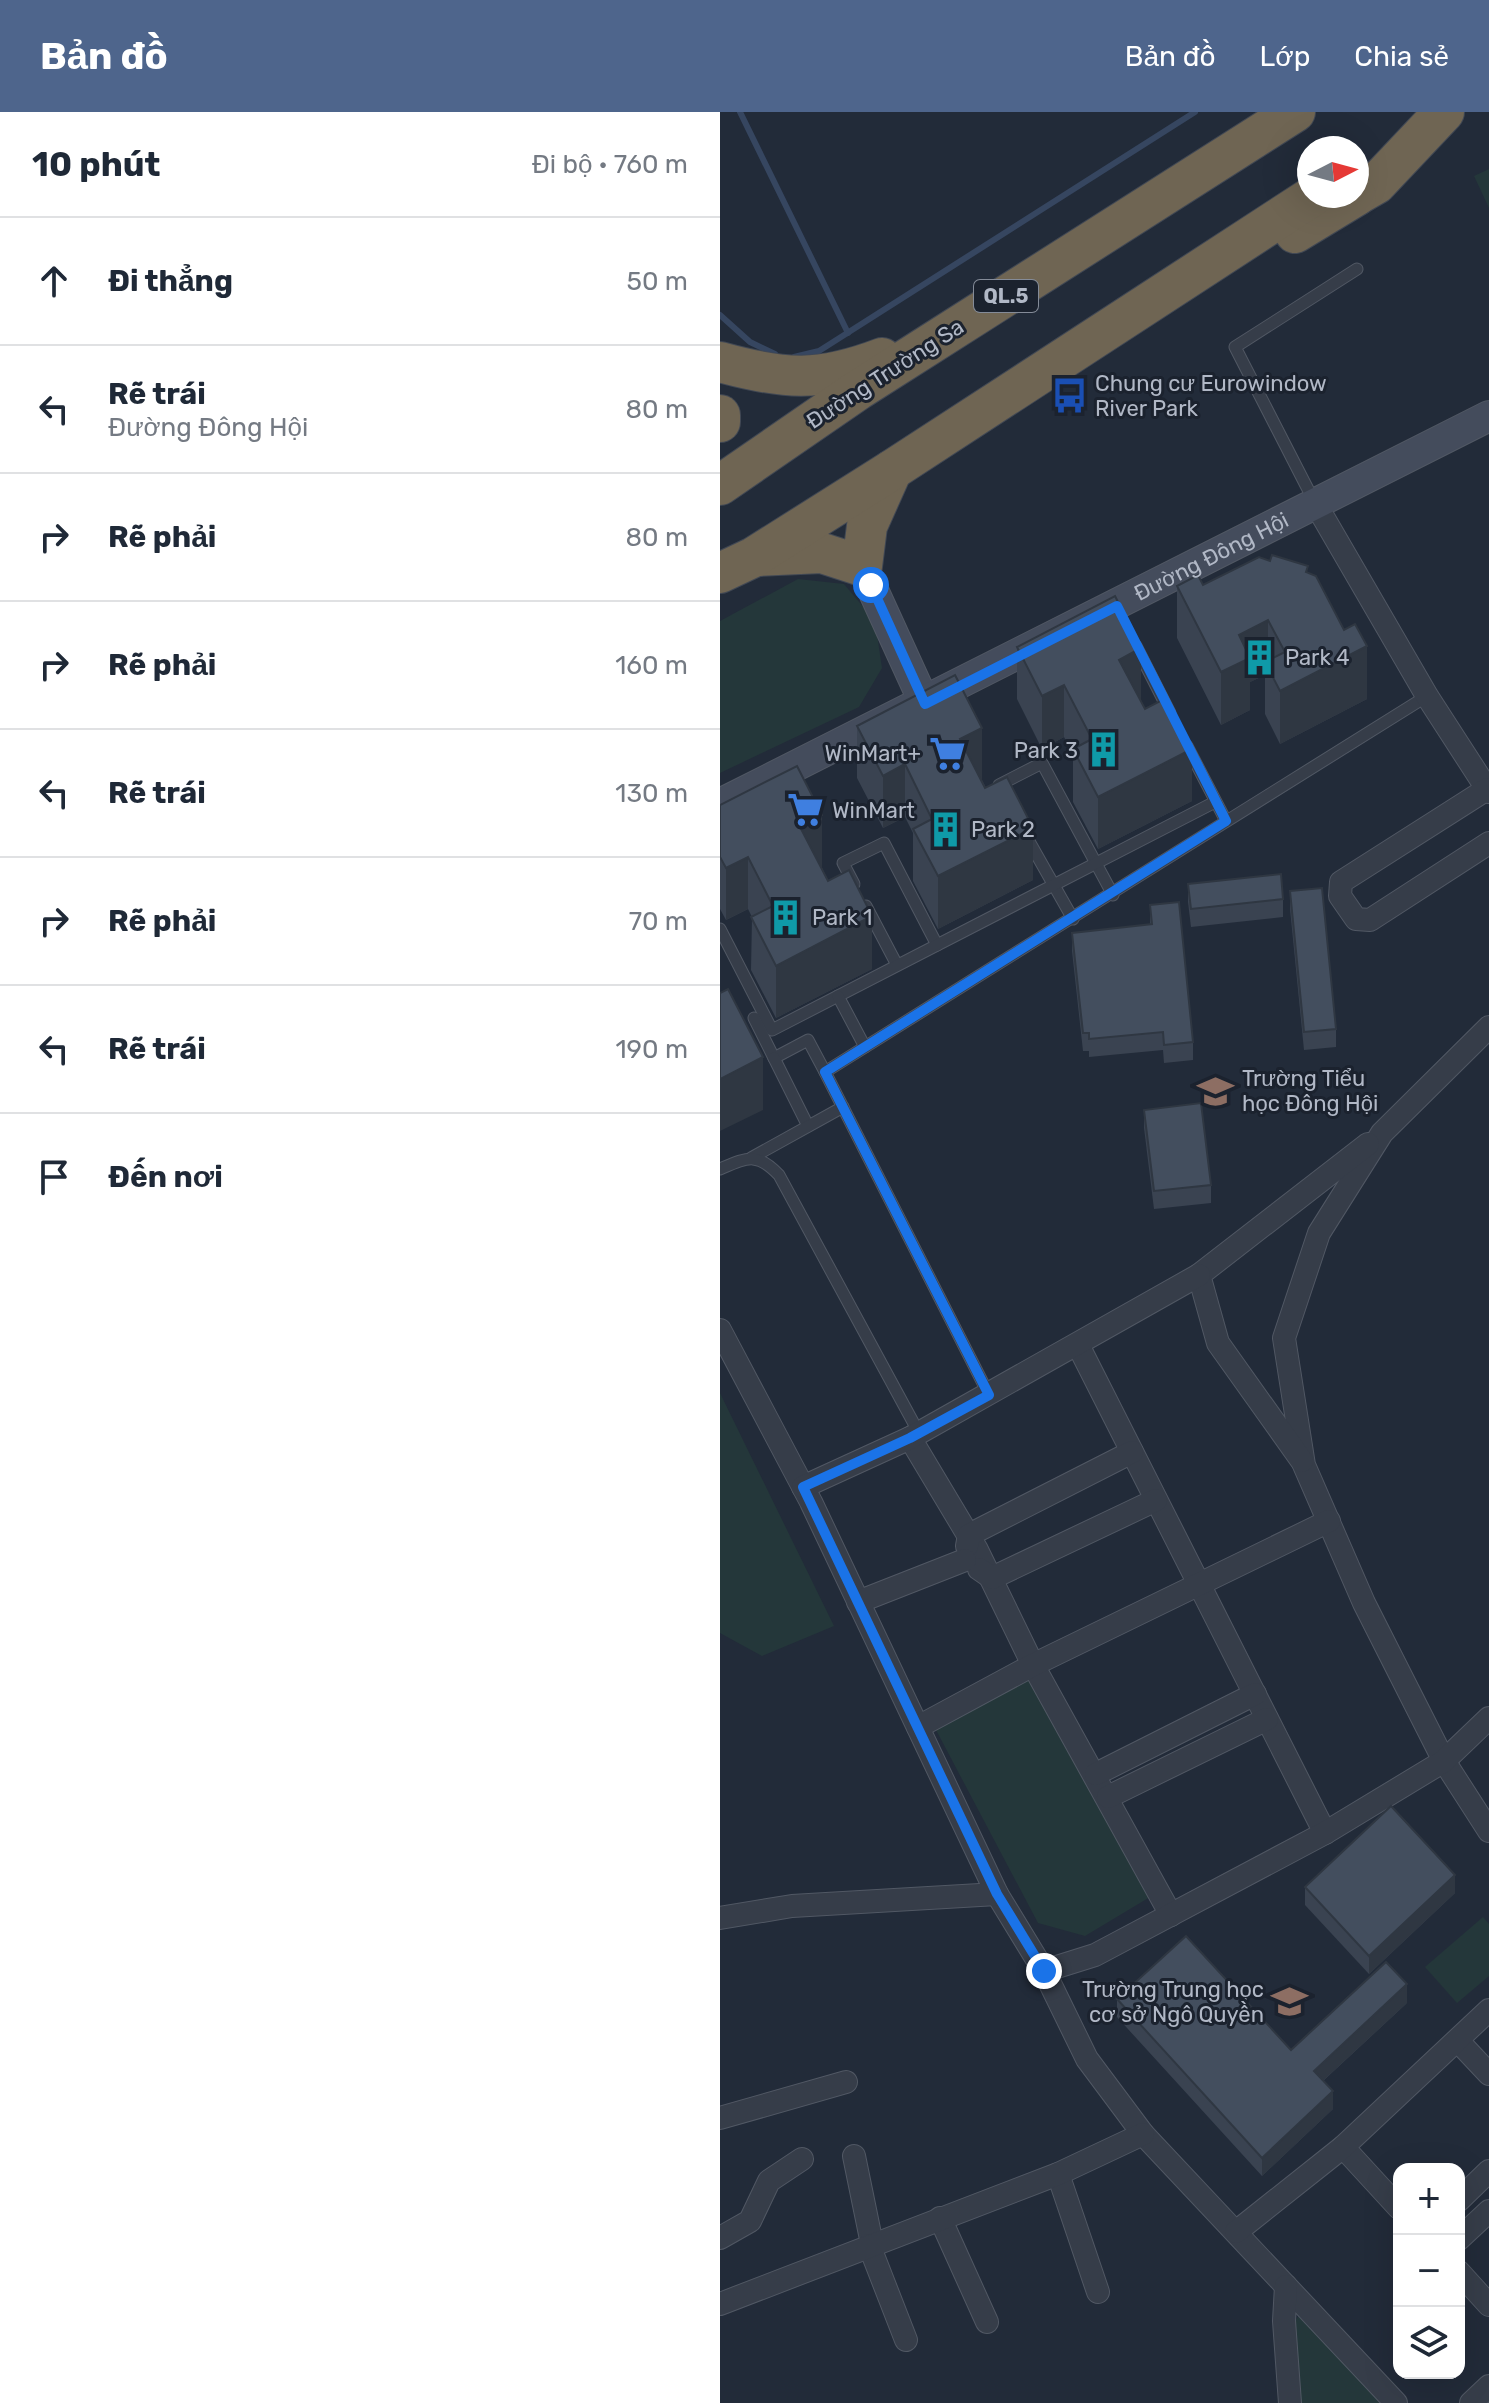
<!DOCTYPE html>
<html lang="vi">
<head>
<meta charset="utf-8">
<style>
  :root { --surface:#fff; --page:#f6f6f7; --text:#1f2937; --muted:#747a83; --line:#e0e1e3; --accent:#4e658c }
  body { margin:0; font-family:Rubik,sans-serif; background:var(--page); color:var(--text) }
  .controls { position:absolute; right:24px; bottom:24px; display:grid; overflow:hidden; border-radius:16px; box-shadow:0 8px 32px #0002 }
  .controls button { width:72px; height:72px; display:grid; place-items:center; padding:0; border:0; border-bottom:2px solid var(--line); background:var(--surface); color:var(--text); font:40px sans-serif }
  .compass { position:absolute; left:577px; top:24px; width:72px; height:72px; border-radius:50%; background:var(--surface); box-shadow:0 8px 32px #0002; rotate:84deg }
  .stop { position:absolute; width:24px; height:24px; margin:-18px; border:6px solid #1a73e8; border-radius:50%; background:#fff }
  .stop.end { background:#1a73e8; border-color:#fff; box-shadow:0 2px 8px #0008 }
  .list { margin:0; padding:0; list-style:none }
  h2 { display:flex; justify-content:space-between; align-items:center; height:104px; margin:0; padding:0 32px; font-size:34px }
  h2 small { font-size:26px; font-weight:400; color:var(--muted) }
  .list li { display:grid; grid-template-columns:52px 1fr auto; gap:24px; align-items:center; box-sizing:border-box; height:128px; padding:0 32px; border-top:2px solid var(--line) }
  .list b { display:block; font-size:30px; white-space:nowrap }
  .list p { margin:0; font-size:26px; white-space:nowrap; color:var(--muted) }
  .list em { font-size:26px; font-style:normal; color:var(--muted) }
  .icon { flex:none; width:44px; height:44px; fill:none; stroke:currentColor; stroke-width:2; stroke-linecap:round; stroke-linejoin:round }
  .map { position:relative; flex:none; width:769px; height:2291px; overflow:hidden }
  header { display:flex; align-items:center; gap:48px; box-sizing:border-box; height:112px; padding:0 40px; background:var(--accent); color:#fff }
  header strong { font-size:38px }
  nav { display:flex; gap:44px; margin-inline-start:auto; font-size:28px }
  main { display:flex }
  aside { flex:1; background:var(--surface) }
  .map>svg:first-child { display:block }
  .green { fill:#24373a }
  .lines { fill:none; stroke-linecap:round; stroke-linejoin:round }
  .stream { stroke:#364660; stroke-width:6 }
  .lane-casing { stroke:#515864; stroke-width:13 }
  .street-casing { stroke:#515864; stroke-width:24 }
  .secondary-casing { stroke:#515864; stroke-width:32 }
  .highway-casing { stroke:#414854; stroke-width:42 }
  .lane { stroke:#363d49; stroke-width:11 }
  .street { stroke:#363d49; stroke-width:22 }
  .secondary { stroke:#444c5c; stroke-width:30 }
  .highway { stroke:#6f6553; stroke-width:40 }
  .wall { fill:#3a4351 }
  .shaded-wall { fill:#2f3742 }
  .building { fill:#434e5e; stroke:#2f3742; stroke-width:2 }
  .route { stroke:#1a73e8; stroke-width:10 }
  .labels { text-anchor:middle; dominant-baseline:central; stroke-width:6; stroke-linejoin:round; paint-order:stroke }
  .shield { fill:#1b222e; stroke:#848b98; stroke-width:2 }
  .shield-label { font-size:20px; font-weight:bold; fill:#b1b8c6 }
  .street-label { font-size:22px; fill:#b1b8c6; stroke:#1b222e }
  .poi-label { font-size:22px; fill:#b1b8c6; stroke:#1b222e; text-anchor:start }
</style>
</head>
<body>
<header>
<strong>Bản đồ</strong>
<nav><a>Bản đồ</a><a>Lớp</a><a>Chia sẻ</a></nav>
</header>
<main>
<aside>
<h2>10 phút<small>Đi bộ · 760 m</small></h2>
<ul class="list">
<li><svg class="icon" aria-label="ahead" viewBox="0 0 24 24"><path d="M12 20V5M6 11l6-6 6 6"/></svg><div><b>Đi thẳng</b></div><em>50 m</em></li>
<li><svg class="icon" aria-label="left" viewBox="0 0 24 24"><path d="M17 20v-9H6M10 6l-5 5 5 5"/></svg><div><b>Rẽ trái</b><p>Đường Đông Hội</p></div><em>80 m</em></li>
<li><svg class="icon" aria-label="right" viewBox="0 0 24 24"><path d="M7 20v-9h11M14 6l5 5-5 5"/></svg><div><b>Rẽ phải</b></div><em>80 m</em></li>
<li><svg class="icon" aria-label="right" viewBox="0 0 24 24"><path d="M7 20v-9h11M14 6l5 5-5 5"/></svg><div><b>Rẽ phải</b></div><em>160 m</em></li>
<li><svg class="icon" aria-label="left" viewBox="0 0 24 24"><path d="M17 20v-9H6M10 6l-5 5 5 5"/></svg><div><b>Rẽ trái</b></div><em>130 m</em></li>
<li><svg class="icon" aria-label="right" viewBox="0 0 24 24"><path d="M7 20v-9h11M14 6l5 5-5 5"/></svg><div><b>Rẽ phải</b></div><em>70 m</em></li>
<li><svg class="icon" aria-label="left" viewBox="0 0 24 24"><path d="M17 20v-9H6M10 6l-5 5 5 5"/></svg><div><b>Rẽ trái</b></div><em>190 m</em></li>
<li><svg class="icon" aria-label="arrive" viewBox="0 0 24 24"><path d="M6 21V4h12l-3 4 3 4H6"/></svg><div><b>Đến nơi</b></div></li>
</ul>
</aside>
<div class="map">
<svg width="769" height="2291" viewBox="0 0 769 2291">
  <rect width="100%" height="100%" fill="#222b39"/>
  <g class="green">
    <polygon points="769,57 769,96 754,64"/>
    <polygon points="78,467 124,472 155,509 162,556 139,595 0,661 0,509"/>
    <polygon points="0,1281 114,1514 42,1544 0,1521"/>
    <polygon points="309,1567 430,1785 365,1824 318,1811 215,1616"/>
    <polygon points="763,1805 769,1812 769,1864 737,1891 705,1855"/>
    <polygon points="580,2202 660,2291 578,2291 573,2212"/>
  </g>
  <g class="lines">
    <g class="stream">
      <polyline points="20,0 128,221"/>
      <polyline points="0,203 30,230 55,242"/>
      <polyline points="74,245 99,239 475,0"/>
    </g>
    <defs>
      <g id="lane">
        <polyline points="595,391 515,235 637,157"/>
        <polyline points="416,534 450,601"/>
        <polyline points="467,634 506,709"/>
        <polyline points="279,673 322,651 393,783"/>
        <polyline points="306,724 353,807"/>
        <polyline points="134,772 123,751 164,731 217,833"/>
        <polyline points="146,794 177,853"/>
        <polyline points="0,817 52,918 495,690"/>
        <polyline points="118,884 145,935"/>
        <polyline points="34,906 54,946 88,928 105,960"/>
        <polyline points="54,946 88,1014"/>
        <polyline points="31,1046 123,995"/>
        <path d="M 0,1057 C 28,1045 37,1040 59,1063 L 199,1321"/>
        <polyline points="269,1283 105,960 707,584"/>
      </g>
      <g id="street">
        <polyline points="595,391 707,584 769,680"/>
        <polyline points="767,677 621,770 620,784 636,807 650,808 769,731"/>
        <polyline points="769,915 662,1021 599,1121 564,1226 584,1353 644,1491 724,1649 769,1719"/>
        <polyline points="0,1218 91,1390 277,1782 324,1859 367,1947 423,2022 676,2291"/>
        <polyline points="358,1233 605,1721"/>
        <polyline points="190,1326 257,1438 313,1553 451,1803"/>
        <polyline points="582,1349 498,1231 479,1163 648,1032"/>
        <polyline points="83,1375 190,1326 479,1163"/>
        <polyline points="247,1434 249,1423 412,1340"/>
        <polyline points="259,1457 272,1466 436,1388"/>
        <polyline points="138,1490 245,1448"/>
        <polyline points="198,1615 313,1553 609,1409"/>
        <polyline points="376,1662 535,1582"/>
        <polyline points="388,1685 547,1607"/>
        <polyline points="0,1806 72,1794 277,1782"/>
        <polyline points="324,1859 375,1843 605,1721 724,1649 769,1606"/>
        <polyline points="738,1929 769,1962"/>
        <polyline points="0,2006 126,1970"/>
        <polyline points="623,2035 679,2096"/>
        <polyline points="134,2044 152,2132"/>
        <polyline points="338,2062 378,2180"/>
        <polyline points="739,2088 769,2059"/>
        <polyline points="220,2106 267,2210"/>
        <polyline points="516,2120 623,2035 769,1898"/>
        <polyline points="0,2126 30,2109 49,2069 82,2047"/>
        <polyline points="739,2127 769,2099"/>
        <polyline points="149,2133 186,2228"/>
        <polyline points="739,2160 769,2193"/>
        <polyline points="566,2174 564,2209 570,2291"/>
        <polyline points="0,2192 338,2062 423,2022"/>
        <polyline points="751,2291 769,2274"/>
      </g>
      <g id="secondary">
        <polyline points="142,454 205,592"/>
        <path id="s1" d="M 0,692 L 769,304"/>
      </g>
      <g id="highway">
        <polyline points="637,83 656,72 724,0"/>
        <polyline points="575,121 636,84"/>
        <path d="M 0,250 C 65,268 99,270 162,246"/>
        <polyline points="0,303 0,310"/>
        <polyline points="0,373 138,278 575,0"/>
        <polyline points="38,444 102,441 142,454 147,414 172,358"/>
        <polyline points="0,461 34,445 172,358 593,84"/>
      </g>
    </defs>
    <use href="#lane" class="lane-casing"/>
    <use href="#street" class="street-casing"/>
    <use href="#secondary" class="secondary-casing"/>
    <use href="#highway" class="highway-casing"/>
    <use href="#lane" class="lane"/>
    <use href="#street" class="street"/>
    <use href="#secondary" class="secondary"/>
    <use href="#highway" class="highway"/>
  </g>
  <g class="wall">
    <polygon points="588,461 647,587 560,632 545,602 545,563 530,570 530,598 501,613 457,526 457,474 483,473"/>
    <polygon points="297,535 421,589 420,589 472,689 378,737 353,690 353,642 344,625 322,637 297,587"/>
    <polygon points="137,614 262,668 313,768 218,817 193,769 193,721 185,705 163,716 137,666"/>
    <polygon points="0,693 102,756 152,857 56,906 31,858 32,805 28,797 6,808 0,797"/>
    <polygon points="468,772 563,787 563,805 471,815 468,790"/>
    <polygon points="570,779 616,917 616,935 584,938 570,797"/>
    <polygon points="430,793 473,930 473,948 444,951 443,938 369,945 369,939 363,939 352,839 352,821 430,812"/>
    <polygon points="424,998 491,1073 491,1091 434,1097 424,1016"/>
    <polygon points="585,1775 735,1781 649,1862 585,1793"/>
    <polygon points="397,1887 571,1938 687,1891 603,1969 613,1997 542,2064 397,1905"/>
  </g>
  <g class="shaded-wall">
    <polygon points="548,508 548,557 545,550 545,563 530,570 530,598 501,613 501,560 519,523"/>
    <polygon points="647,534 647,587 560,632 560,579"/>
    <polygon points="421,536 421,589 399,600 399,548"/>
    <polygon points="344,573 344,625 322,637 322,584"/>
    <polygon points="262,616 262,668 240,679 240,627"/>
    <polygon points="472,637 472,689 378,737 378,685"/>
    <polygon points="185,652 185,705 163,716 163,664"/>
    <polygon points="102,703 102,756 80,767 80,715"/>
    <polygon points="313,716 313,768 218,817 218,764"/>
    <polygon points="28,745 28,797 6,808 6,756"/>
    <polygon points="152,804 152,857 56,906 56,854"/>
    <polygon points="43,945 43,998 0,1019 0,967"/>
    <polygon points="735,1763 735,1781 649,1862 649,1844"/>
    <polygon points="687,1872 687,1891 594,1977 594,1959"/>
    <polygon points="613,1979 613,1997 542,2064 542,2046"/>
  </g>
  <g class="building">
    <polygon points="552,443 588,454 586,460 596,464 624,518 635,512 647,534 560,579 545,550 565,540 548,508 519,523 530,546 501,560 457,474 478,463 483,473 539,445 550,449"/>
    <polygon points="395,484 421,536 399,548 425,597 446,586 472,637 378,685 353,637 372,627 344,573 322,584 297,535"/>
    <polygon points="235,563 262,616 240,627 265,676 287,665 313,716 218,764 193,717 212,707 185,652 163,664 137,614"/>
    <polygon points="77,654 102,703 80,715 108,769 129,758 152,804 56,854 31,805 53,794 28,745 6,756 0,745 0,693"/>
    <polygon points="561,762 563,787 471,797 468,772"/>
    <polygon points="602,776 616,917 584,920 570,779"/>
    <polygon points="459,790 473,930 444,933 443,920 369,927 369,921 363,921 352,821 432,812 430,793"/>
    <polygon points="8,877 43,945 0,967 0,881"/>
    <polygon points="481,991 491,1073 434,1079 424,998"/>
    <polygon points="671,1694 735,1763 649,1844 585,1775"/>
    <polygon points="466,1824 571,1938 666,1850 687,1872 594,1959 613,1979 542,2046 397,1887"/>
  </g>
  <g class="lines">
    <polyline class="route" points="151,473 205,592 397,494 506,709 105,960 269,1283 190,1326 83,1375 277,1782 324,1859"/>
  </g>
  <defs>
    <symbol id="bus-bare" viewBox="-9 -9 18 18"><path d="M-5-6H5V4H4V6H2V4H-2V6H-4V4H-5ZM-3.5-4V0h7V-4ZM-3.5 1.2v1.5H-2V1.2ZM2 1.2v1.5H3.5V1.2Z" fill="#1a4fb4" stroke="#1b222e" stroke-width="2.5" paint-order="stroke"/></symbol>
    <symbol id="building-bare" viewBox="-9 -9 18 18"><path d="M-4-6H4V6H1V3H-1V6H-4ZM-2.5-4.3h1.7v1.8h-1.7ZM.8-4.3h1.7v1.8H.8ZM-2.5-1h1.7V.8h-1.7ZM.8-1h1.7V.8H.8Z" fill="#0f9aa8" stroke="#1b222e" stroke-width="2.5" paint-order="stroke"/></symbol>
    <symbol id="supermarket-bare" viewBox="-9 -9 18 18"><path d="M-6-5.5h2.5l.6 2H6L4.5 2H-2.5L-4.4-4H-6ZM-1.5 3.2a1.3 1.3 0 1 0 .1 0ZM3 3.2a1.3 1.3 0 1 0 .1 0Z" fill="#3f7fe0" stroke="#1b222e" stroke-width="2.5" paint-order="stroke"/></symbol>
    <symbol id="school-bare" viewBox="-9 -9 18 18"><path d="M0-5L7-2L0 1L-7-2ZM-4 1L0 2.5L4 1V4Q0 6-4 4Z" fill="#8d6e63" stroke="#1b222e" stroke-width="2.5" paint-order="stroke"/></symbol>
  </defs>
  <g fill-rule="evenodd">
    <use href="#bus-bare" x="324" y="258" width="51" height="51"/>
    <use href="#building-bare" x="514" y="520" width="51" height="51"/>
    <use href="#building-bare" x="358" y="612" width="51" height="51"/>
    <use href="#supermarket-bare" x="202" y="616" width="51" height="51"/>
    <use href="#supermarket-bare" x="60" y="672" width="51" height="51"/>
    <use href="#building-bare" x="200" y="692" width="51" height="51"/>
    <use href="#building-bare" x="40" y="780" width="51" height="51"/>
    <use href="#school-bare" x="470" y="954" width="51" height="51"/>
    <use href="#school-bare" x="544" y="1864" width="51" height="51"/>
  </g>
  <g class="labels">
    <rect class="shield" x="254" y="168" width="64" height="32" rx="6"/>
    <g class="shield-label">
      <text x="286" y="184">QL.5</text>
    </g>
    <g class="street-label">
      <text transform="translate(165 262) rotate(-33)">Đường Trường Sa</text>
      <text stroke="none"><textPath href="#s1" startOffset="550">Đường Đông Hội</textPath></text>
    </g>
    <g class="poi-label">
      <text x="375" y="271">Chung cư Eurowindow<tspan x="375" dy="25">River Park</tspan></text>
      <text x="565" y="545">Park 4</text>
      <text x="358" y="638" text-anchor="end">Park 3</text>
      <text x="201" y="641" text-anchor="end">WinMart+</text>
      <text x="112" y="698">WinMart</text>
      <text x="251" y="717">Park 2</text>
      <text x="92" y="805">Park 1</text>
      <text x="522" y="966">Trường Tiểu<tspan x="522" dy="25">học Đông Hội</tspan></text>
      <text x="544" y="1877" text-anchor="end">Trường Trung học<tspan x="544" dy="25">cơ sở Ngô Quyền</tspan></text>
    </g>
  </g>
</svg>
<div class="controls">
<button>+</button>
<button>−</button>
<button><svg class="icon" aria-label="layers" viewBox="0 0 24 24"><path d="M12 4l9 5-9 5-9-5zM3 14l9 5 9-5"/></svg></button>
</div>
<svg class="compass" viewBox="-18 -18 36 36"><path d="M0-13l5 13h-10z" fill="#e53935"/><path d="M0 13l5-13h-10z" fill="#747a83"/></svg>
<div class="stop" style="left:151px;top:473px"></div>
<div class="stop end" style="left:324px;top:1859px"></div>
</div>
</main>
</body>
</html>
